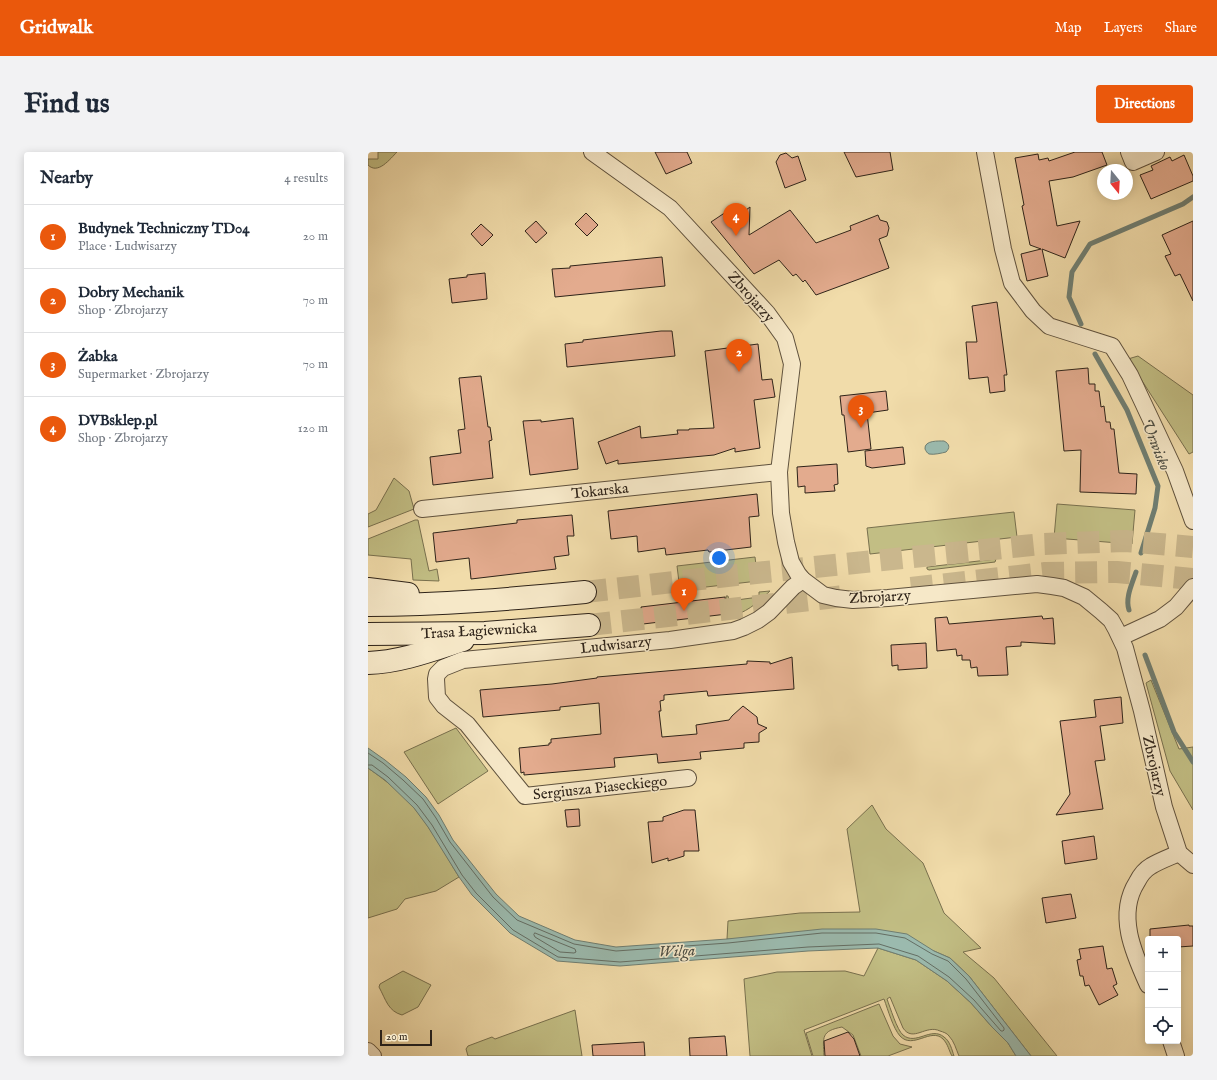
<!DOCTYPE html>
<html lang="en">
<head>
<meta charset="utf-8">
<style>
  :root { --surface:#fff; --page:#f2f2f3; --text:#1f2937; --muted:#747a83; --line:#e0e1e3; --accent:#ea580c }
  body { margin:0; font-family:"IM FELL English",serif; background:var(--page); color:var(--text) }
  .controls { position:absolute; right:12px; bottom:12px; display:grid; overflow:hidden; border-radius:4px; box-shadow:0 2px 10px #0003 }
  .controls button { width:36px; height:36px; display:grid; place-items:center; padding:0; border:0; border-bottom:1px solid var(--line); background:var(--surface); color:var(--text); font:20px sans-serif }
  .compass { position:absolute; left:729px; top:12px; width:36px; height:36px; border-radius:50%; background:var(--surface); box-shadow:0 2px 10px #0003; rotate:162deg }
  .scale { position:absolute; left:12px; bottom:10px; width:52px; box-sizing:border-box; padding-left:4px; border:2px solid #2e2319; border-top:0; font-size:11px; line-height:14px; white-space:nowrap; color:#2e2319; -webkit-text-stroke:3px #f6e8c8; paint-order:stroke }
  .you { position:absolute; left:351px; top:406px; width:14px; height:14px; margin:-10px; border:3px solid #fff; border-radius:50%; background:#1a73e8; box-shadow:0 0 0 6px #1a73e833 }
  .badge { display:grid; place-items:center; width:26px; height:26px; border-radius:50%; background:var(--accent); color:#fff; font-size:13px; font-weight:700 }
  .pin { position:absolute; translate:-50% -33px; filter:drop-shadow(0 1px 2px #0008) }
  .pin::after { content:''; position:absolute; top:21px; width:14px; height:12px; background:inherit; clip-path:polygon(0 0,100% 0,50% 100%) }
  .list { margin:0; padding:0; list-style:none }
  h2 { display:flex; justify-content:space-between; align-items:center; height:52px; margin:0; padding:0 16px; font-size:17px }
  h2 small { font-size:13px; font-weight:400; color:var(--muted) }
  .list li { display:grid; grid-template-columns:26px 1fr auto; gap:12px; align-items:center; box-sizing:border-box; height:64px; padding:0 16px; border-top:1px solid var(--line) }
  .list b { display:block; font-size:15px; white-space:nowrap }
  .list p { margin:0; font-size:13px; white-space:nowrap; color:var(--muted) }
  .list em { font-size:13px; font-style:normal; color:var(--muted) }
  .icon { flex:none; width:22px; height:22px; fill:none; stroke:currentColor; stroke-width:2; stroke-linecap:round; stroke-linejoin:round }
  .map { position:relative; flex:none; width:825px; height:904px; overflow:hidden; border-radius:4px }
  header { display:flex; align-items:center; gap:24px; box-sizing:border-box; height:56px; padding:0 20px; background:var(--accent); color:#fff }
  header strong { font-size:19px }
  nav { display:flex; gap:22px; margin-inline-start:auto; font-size:14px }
  .intro { display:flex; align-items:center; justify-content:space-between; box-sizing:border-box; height:96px; padding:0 24px }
  h1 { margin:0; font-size:28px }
  .button { padding:10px 18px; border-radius:4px; background:var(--accent); color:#fff; font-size:14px; font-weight:700 }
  main { display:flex; gap:24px; padding:0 24px }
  aside { flex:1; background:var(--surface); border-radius:4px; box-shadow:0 2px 10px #0003 }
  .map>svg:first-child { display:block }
  .green { fill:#c2be84; stroke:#78704e }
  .water { fill:#9bbaae; stroke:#6f7e72 }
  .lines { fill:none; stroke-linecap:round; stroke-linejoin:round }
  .shore { stroke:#646e64; stroke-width:1 }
  .stream { stroke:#6f7e72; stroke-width:5 }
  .building { fill:#e3ab8e; stroke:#2e2319 }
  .secondary-tunnel { stroke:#cab78d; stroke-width:22; stroke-dasharray:22 11; stroke-linecap:butt }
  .minor-casing { stroke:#5f513d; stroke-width:18 }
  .secondary-casing { stroke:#2e2319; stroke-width:24 }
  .minor { stroke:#f6e8c8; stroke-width:16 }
  .secondary { stroke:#f6e8c8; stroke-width:22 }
  .labels { text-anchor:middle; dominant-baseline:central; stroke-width:3; stroke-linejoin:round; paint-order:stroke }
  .street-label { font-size:15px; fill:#2e2319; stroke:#f6e8c8 }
  .water-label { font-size:16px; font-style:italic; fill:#4f5046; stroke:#f6e8c8 }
</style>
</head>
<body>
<header>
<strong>Gridwalk</strong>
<nav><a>Map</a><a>Layers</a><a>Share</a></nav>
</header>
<div class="intro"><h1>Find us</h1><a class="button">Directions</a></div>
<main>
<aside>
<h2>Nearby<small>4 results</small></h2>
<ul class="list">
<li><span class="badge">1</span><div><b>Budynek Techniczny TD04</b><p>Place · Ludwisarzy</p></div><em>20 m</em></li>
<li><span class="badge">2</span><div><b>Dobry Mechanik</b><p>Shop · Zbrojarzy</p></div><em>70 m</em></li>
<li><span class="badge">3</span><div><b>Żabka</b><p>Supermarket · Zbrojarzy</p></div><em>70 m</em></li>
<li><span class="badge">4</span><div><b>DVBsklep.pl</b><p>Shop · Zbrojarzy</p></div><em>120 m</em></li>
</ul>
</aside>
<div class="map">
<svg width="825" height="904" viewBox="0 0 825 904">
  <rect width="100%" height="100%" fill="#f1dcaa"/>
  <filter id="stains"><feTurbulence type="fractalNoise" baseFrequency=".005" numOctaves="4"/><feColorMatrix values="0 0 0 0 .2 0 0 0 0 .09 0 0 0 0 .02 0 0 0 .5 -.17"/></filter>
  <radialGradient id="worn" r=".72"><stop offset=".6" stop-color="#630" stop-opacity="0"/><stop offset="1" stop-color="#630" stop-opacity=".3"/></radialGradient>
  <g class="green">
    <path d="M 10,0 L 29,0 C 22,7 10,23 0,13 L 0,7 L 10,7 Z"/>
    <polygon points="770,204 825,243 825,300 821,302 760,207"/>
    <polygon points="26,326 41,339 46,357 0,375 0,362 8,358"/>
    <polygon points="689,352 767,358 764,392 686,386"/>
    <polygon points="646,360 649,385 502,402 499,376"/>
    <polygon points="47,368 50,368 61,419 69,417 71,429 45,428 43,407 0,403 0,387"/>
    <polygon points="387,405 390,429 312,438 309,414"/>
    <polygon points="628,407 627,410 561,418 559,417 559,415"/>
    <path d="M 402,439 C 387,453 379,460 359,466 L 357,464 L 360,463 L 358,444 L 360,444 L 361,449 L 391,445 L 391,440 Z"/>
    <polygon points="783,528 811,597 825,595 825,658 802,619 778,531"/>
    <polygon points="88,576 120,619 70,652 36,600"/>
    <path d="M 0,616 C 17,628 34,641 47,657 C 64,678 77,702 91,725 L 68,739 L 37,747 L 29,757 L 0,766 Z"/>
    <polygon points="504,653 518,677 555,711 576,761 613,796 595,800 626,826 689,904 663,904 601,824 582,806 566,799 359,787 360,769 432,761 492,760 479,677"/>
    <path d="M 510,796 L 548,808 L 579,829 L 603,851 L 624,875 L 640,891 L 648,904 L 591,904 C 588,897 586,889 581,884 C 579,881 575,880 572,879 C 558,872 545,891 535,876 L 522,845 L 519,847 C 522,855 529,878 535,883 C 548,894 563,874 576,885 C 582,889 584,898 586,904 L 584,904 C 581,899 580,892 575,887 C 563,875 545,898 532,884 C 525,876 520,858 516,847 L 436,878 L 444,904 L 382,904 L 376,827 L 409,820 L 477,819 L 496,824 Z"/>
    <path d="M 35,819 L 63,833 L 50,855 L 34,863 C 20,859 18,848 11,835 L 12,832 Z"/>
    <path d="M 511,852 L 525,884 L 532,892 L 544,895 L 520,904 L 493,904 L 485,883 L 474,875 C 453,879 455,885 456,904 L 445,904 L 438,881 Z"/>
    <polygon points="207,858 214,904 100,904 98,897 100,894 124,885 127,887"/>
  </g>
  <g class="water">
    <path d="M 576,289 C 582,292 582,296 578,300 C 574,301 566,303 561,302 C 559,301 558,299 557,297 C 556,288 571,289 576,289 Z"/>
    <polygon points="0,596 17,608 38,625 58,645 71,663 85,688 128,742 151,764 207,788 248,795 359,787 454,777 508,777 539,782 566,799 582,806 601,824 663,904 648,904 640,891 624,875 603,851 579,829 548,808 510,796 440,799 252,814 189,809 142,781 104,743 91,725 60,675 46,656 17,628 0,616"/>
  </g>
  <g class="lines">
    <g class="shore">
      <polyline points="0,601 15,611 35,628 55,647 68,666 82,690 125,745 149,768 206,792 248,799 360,791 454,781 508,781 537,786 564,802 580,809 598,827 636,876 636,878 635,879 633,879 606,848 581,825 550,804 511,792 440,795 252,810 190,805 145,778 108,741 94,723 64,673 49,653 20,625 4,613 0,613"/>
      <polygon points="167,781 207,797 208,800 206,801 192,800 167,785 166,783"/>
    </g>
    <g class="stream">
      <polyline points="713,172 701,145 704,120 722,92 815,52 825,45"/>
      <polyline points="727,202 759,258 790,334 787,356 773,401"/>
      <path d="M 761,458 C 757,446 764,432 768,420"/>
      <polyline points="777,503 806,580 825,610"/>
    </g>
  </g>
  <g class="building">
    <polygon points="287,0 319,0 324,11 298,22"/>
    <polygon points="476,0 522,0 525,18 488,25"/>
    <polygon points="707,0 734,0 739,13 705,25 681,29 689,74 712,69 697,106 674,97 680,124 659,129 653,102 673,97 662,93 654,54 656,53 647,6 670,2 671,8 680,6 681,9"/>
    <polygon points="418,1 424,6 430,4 438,28 417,36 408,10 412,3"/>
    <polygon points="816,3 825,24 825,29 783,47 772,23 785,18 783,14 802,5 804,9"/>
    <polygon points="382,55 381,83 422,58 448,91 483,78 482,74 510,63 512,68 519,70 521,76 519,84 511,87 521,116 448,143 437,128 435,130 428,122 425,124 411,108 386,122 343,70 364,56 370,64"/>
    <polygon points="218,61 230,73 219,84 207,72"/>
    <polygon points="168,69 179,81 168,91 157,79"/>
    <polygon points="825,69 825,149 812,122 807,124 797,104 803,102 794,83"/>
    <polygon points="113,72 125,83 114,94 103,82"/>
    <polygon points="294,105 297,134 187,145 184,117 202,116 202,114"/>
    <polygon points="117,121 119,147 84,151 81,127 99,125 99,123"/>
    <polygon points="629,150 639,223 636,223 637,239 622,241 620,225 601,227 598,190 609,190 604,154"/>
    <polygon points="293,179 304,179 307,204 199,215 197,192 215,190 215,188"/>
    <polygon points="390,192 394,228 404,227 407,245 386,248 392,296 367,300 367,296 346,303 250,312 250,308 238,312 230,290 272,274 273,286 310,282 309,278 321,278 321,277 346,276 337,199"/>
    <polygon points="720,216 721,232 727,232 727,239 731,239 733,255 736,254 738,270 742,270 743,277 746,277 751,321 769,322 768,342 712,340 713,298 696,299 688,219"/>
    <polygon points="113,224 120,275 122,275 124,288 121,289 125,326 65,333 62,305 93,301 90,278 97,277 91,226"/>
    <polygon points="518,239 520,258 499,261 503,297 480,300 476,263 474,263 472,244"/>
    <polygon points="205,266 210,317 162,323 155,269 173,268 173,270"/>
    <polygon points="535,295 537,312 504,316 498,314 497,299"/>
    <polygon points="469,312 470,332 466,333 467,339 437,341 437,334 430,335 429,315"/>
    <polygon points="389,342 391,364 381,365 383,395 341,400 340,398 298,403 297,396 270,400 269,384 243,387 240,359"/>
    <polygon points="204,363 206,384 199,384 201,403 186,405 188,417 103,427 101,406 68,410 65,381 149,371 149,368"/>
    <polygon points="357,445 359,462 275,472 273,455"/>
    <polygon points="674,464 675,467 685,466 687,492 653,490 653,494 638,495 640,523 610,524 609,515 603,516 602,508 594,508 594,503 589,504 588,497 569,499 567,466 579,465 581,472"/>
    <polygon points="558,491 559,516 530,518 530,513 524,514 523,493"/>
    <polygon points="424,505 426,537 340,544 339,539 296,543 296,548 292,549 293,559 291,559 294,585 329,582 328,573 361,568 364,564 375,554 389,565 390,572 399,576 391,581 391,590 376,591 376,596 332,600 333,607 290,611 289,602 246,606 247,615 156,623 156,620 153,621 151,596 181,593 181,591 183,591 183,587 233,582 231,551 192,555 192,558 115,565 112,538 184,532 229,526 229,525 379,512 379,509 402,510 402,512"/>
    <polygon points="753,545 755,571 732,574 737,608 727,609 735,657 688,663 702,642 692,569 728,565 726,548"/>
    <polygon points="211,657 212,674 199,675 197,658"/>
    <polygon points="316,658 327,658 331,699 316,699 316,704 300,709 300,706 284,711 280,670 295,669 295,665"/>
    <polygon points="726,684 729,707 697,712 694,689"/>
    <polygon points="703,742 708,766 678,771 674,746"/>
    <polygon points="821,773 821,774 825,774 825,794 810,795 810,787 782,787 782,777"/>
    <polygon points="735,794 739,817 744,816 749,832 745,834 750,843 731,853 721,833 717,834 715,824 712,824 709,808 713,807 711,797"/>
    <polygon points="480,880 486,887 492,904 457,904 456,889"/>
    <polygon points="357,884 359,904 322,904 321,886"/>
    <polygon points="276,890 277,904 225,904 224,893"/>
  </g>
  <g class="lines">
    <g class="secondary-tunnel">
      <polyline points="543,436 677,421 749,420 825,427"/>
      <polyline points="217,440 368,423 674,392 757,389 825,395"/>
      <polyline points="221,473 477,444"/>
    </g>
    <defs>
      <g id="minor">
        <polyline points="224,0 302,56 399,161 417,186 424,212 411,320 413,361 418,390 423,410 430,422 435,428 455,443 468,446 485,448 520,446 669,432 684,434 696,436 716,445 733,459 743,468 748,477 757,496 774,559 796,655 811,701 825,713"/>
        <polyline points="617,0 635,97 644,131 665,159 681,174 744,194 762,223 807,319 825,369"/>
        <polyline points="761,0 765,10 788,0"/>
        <polyline points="54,357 411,320"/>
        <polyline points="753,485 792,467 808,455 825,435"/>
        <polyline points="320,626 157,644 99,572 76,554 69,545 68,527 69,522 75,516 95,508 302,488 365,479 376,475 390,468 401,460 425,435 435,428"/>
        <path d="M 780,833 C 766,802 748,763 769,730 C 772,724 776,718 783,714 C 791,709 802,705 811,701"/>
        <polyline points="803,889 808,904"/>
        <polyline points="0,899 5,904"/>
      </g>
      <g id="secondary">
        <polyline points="0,437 40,442"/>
        <path d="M 0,453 C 73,453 144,447 217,440"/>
        <polyline points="0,482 117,481 221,473"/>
        <path d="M 0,511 C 33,510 64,498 95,488"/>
      </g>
    </defs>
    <use href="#minor" class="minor-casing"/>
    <use href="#secondary" class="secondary-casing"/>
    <use href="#minor" class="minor"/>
    <use href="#secondary" class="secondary"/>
  </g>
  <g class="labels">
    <g class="street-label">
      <text transform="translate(383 145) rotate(49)">Zbrojarzy</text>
      <text transform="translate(232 339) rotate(-6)">Tokarska</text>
      <text transform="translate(512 445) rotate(-3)">Zbrojarzy</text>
      <text transform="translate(111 479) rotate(-3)">Trasa Łagiewnicka</text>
      <text transform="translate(248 493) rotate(-6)">Ludwisarzy</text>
      <text transform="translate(786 614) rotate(77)">Zbrojarzy</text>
      <text transform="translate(232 636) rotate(-6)">Sergiusza Piaseckiego</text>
    </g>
    <g class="water-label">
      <text transform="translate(787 293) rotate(68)">Urwisko</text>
      <text transform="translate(309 800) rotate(-2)">Wilga</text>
    </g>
  </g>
  <rect width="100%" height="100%" filter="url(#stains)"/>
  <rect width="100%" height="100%" fill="url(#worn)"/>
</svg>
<div class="controls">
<button>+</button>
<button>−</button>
<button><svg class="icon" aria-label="locate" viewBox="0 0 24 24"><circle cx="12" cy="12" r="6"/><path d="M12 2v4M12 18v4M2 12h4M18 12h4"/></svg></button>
</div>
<svg class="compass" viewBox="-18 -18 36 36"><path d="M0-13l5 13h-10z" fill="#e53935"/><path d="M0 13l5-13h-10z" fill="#747a83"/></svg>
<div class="scale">20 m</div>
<div class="you"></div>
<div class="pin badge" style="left:316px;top:459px">1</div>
<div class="pin badge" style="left:371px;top:220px">2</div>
<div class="pin badge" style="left:493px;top:276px">3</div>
<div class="pin badge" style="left:368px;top:84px">4</div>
</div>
</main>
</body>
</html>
